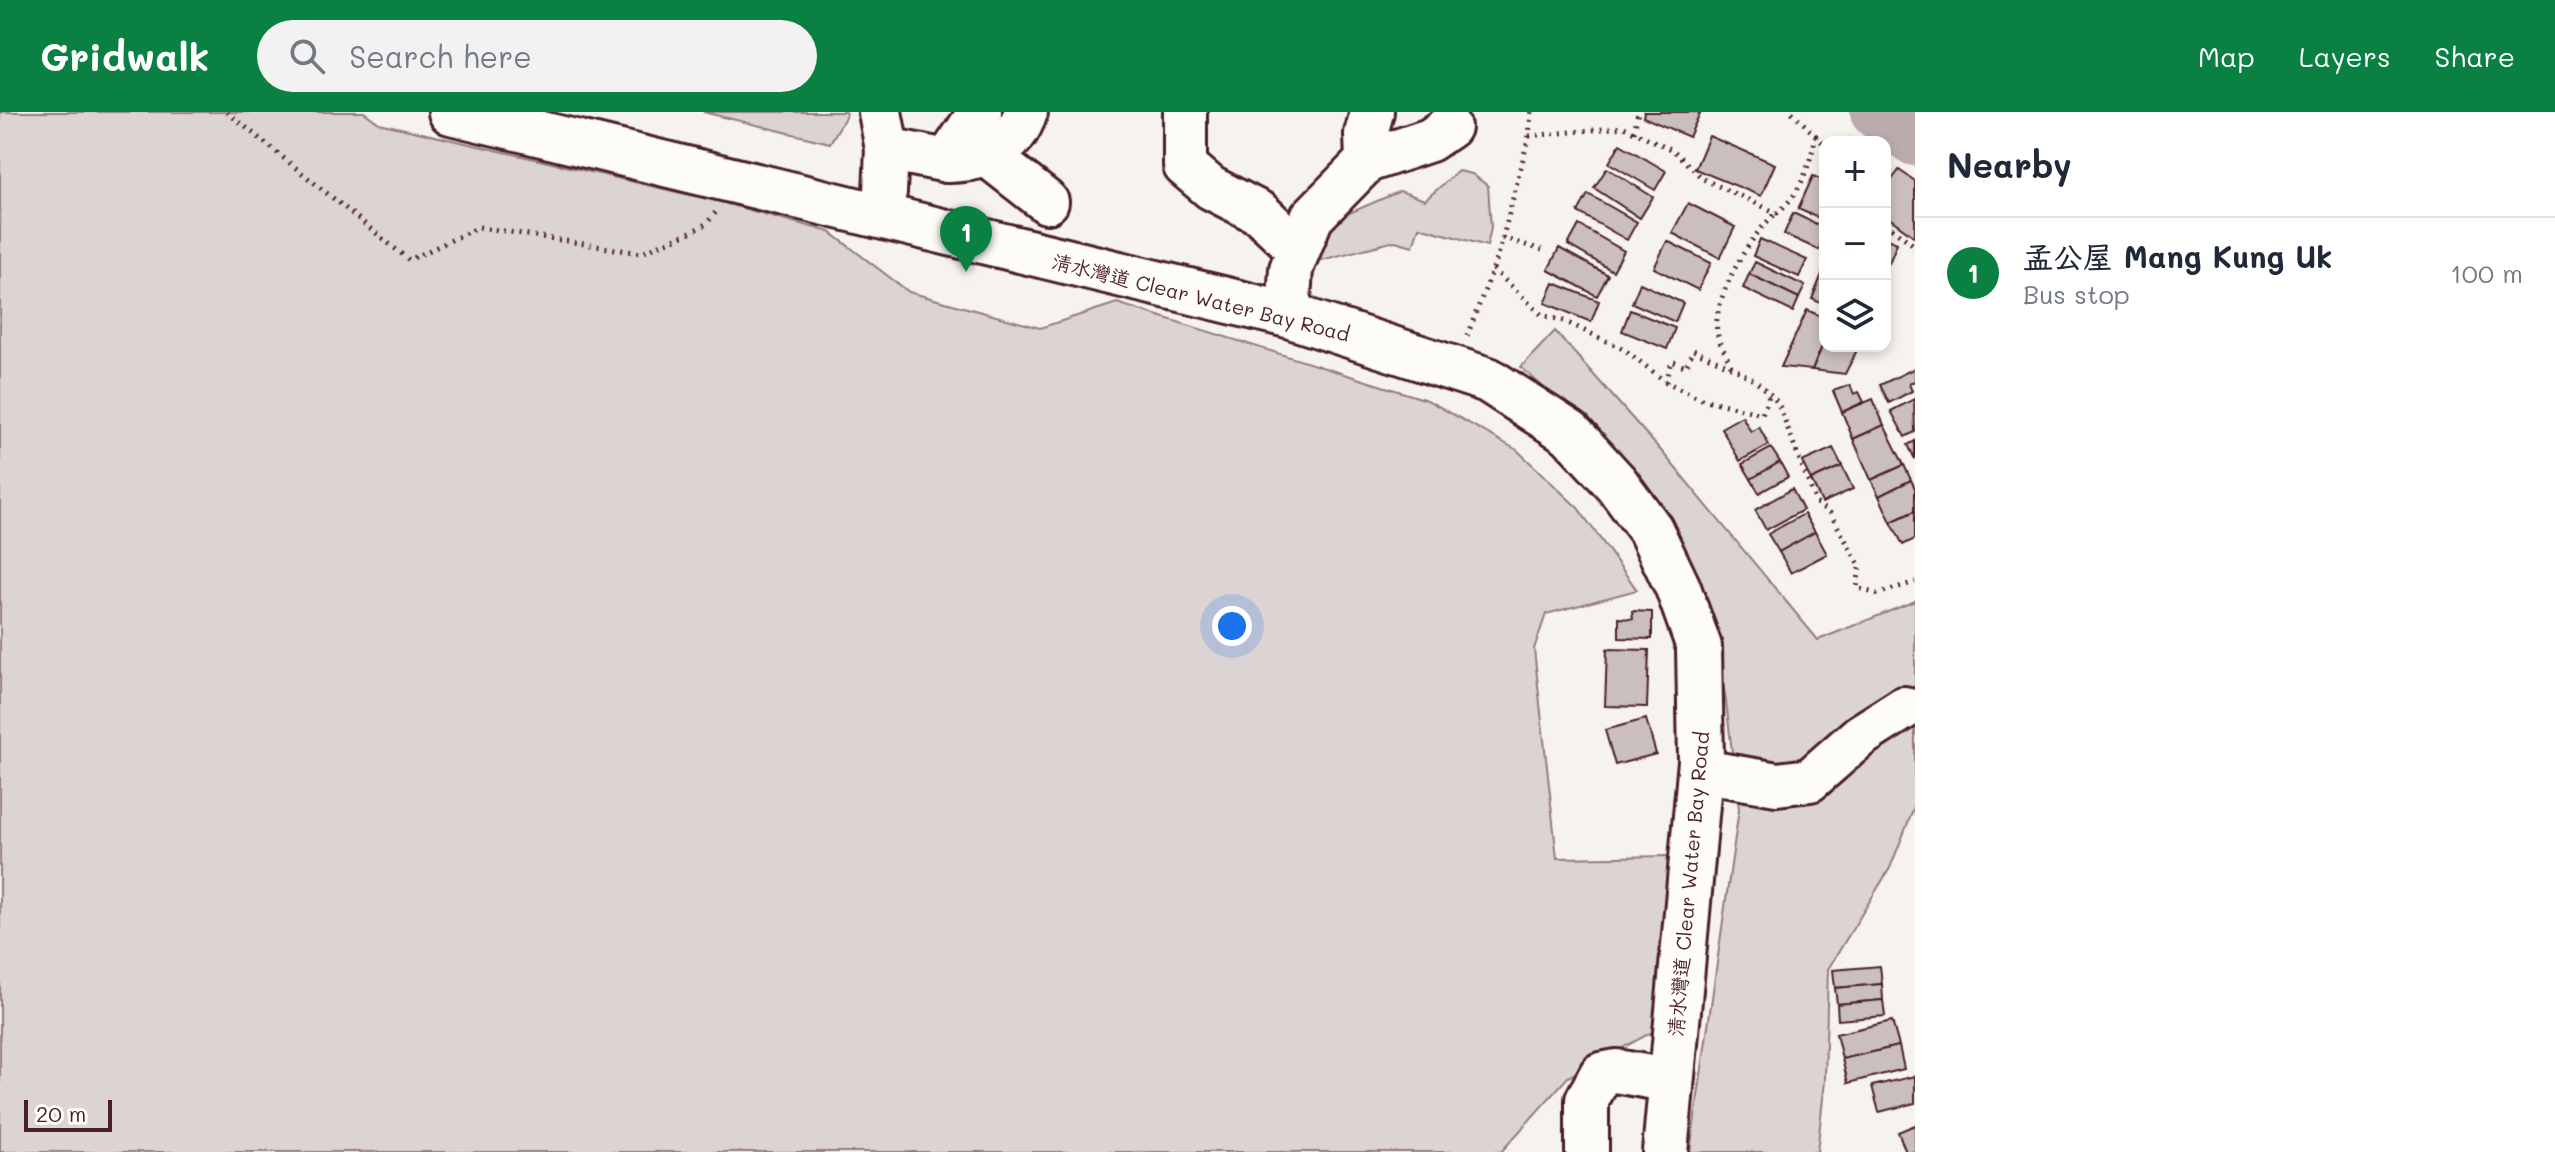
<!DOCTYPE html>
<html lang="en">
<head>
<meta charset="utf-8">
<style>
  :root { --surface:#fff; --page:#f2f2f3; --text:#1f2937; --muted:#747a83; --line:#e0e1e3; --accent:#0b8043 }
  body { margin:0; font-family:Mali,"LXGW WenKai TC",sans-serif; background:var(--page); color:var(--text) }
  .controls { position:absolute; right:24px; top:24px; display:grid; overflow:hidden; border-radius:16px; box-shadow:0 4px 12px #0003 }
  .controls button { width:72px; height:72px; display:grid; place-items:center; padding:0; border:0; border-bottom:2px solid var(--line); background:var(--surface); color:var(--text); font:40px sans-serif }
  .scale { position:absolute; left:24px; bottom:20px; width:88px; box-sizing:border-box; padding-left:8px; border:4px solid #4a1f2b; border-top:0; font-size:22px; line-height:28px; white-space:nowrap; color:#4a1f2b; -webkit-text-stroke:6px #fdfcf7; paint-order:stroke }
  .you { position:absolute; left:1232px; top:514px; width:28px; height:28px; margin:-20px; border:6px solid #fff; border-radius:50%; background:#1a73e8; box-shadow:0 0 0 12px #1a73e833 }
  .badge { display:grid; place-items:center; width:52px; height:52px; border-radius:50%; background:var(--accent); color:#fff; font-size:26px; font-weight:700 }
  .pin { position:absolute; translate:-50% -66px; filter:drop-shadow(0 2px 4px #0008) }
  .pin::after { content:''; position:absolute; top:42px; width:28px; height:24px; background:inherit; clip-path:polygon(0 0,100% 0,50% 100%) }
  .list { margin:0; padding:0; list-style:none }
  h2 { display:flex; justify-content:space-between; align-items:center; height:104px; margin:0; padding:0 32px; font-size:34px }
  h2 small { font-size:26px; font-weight:400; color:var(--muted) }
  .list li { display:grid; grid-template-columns:52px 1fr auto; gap:24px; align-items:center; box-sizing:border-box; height:112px; padding:0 32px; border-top:2px solid var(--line) }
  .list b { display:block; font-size:30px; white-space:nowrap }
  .list p { margin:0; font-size:26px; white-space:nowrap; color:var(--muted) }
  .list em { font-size:26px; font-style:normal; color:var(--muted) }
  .icon { flex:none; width:44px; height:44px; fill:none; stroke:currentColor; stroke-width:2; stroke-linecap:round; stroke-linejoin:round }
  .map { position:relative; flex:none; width:1915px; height:1040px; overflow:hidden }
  header { display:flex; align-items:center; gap:48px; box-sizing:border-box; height:112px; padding:0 40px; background:var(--accent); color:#fff }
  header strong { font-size:38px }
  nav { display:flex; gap:44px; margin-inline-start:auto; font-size:28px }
  .search { width:560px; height:72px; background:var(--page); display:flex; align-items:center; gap:20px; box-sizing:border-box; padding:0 28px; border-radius:44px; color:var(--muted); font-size:30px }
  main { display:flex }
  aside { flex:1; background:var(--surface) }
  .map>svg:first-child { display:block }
  .green { fill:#dcd4d2; stroke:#937a7e; stroke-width:2 }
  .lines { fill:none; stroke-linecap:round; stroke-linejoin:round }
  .river { stroke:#bbabac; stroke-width:54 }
  .building { fill:#cbbfbe; stroke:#4a1f2b; stroke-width:2 }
  .minor-casing { stroke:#4a1f2b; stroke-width:48 }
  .major-casing { stroke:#4a1f2b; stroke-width:50 }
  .path { stroke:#4a1f2b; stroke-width:5; stroke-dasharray:2 6; stroke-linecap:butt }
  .minor { stroke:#fdfcf7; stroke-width:42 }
  .major { stroke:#fdfcf7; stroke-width:44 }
  .labels { text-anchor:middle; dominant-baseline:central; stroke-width:7; stroke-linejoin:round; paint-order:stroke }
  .street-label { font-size:20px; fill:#4a1f2b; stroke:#fdfcf7 }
</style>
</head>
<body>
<header>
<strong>Gridwalk</strong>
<div class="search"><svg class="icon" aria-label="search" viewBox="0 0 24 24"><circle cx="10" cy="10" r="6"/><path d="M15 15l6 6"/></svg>Search here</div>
<nav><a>Map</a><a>Layers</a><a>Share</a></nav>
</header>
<main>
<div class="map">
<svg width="1915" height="1040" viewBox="0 0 1915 1040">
  <rect width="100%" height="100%" fill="#f6f3ef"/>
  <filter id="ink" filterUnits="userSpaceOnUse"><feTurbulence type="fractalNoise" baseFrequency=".0125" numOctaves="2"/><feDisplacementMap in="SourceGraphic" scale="16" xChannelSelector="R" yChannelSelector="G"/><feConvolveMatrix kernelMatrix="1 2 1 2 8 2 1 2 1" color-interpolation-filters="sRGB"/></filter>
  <g filter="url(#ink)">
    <g class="green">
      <polygon points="0,0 364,0 379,11 720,90 830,120 909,180 1040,216 1117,191 1427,288 1517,338 1578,396 1637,478 1546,502 1534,537 1557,746 1668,744 1660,916 1568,965 1501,1040 0,1040"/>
      <polygon points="703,0 846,0 847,2 830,31"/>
      <polygon points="1458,59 1472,62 1488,74 1491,116 1487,134 1419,115 1413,134 1395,129 1310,151 1315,116 1400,79 1425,88"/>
      <polygon points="1555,219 1663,341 1818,528 1915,489 1915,693 1890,756 1828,857 1825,969 1817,1040 1690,1040 1739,697 1725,582 1695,466 1625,350 1521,255"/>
    </g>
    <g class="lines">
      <polyline class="river" points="1877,0 1915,27"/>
    </g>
    <g class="building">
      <polygon points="1644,0 1697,0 1700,1 1689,25 1643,5"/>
      <polygon points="1709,24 1775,52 1761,84 1695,57"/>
      <polygon points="1620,32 1666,59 1655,78 1609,51"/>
      <polygon points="1607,56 1653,85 1640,106 1594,76"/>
      <polygon points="1899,58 1915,69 1915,125 1885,103 1885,77"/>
      <polygon points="1813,64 1825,69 1825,109 1798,97"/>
      <polygon points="1588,82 1637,110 1627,128 1578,100"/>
      <polygon points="1688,91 1735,115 1720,146 1672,121"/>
      <polygon points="1793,101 1825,116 1819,138 1784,122"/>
      <polygon points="1579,113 1624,139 1613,159 1568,133"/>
      <polygon points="1885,126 1897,131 1889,151 1885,149"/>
      <polygon points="1760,127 1807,148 1799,165 1753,144"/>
      <polygon points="1667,129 1711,151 1698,178 1654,156"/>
      <polygon points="1559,136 1608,163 1597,184 1548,158"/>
      <polygon points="1755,150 1805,174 1799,186 1749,162"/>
      <polygon points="1825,155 1825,193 1812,187"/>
      <polygon points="1749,162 1799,186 1793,200 1743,176"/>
      <polygon points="1554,171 1599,189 1591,210 1545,191"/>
      <polygon points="1640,171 1683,191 1675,210 1632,191"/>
      <polygon points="1630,198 1675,216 1667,237 1622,219"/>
      <polygon points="1807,198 1825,206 1825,228 1812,258 1781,255"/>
      <polygon points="1825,228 1825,234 1859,234 1845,262 1812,258"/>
      <polygon points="1915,256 1915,269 1909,272 1912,279 1889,291 1880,273"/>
      <polygon points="1850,273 1854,282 1859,280 1864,290 1842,300 1833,279"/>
      <polygon points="1873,287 1884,313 1853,327 1842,300"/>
      <polygon points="1914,287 1915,320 1905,325 1891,299"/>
      <polygon points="1742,304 1751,320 1759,315 1769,333 1740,349 1721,316"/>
      <polygon points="1884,313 1904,353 1871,368 1853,327"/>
      <polygon points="1915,329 1915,347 1908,333"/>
      <polygon points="1771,336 1780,350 1751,367 1742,352"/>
      <polygon points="1833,336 1842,354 1811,368 1802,350"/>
      <polygon points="1780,350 1788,365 1759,381 1751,367"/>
      <polygon points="1904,353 1911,368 1879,384 1871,368"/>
      <polygon points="1842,354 1853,377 1822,391 1811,368"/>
      <polygon points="1911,368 1915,376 1915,399 1891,410 1879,384"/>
      <polygon points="1792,377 1803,398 1766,418 1755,398"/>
      <polygon points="1915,399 1915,427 1903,433 1891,410"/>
      <polygon points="1804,402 1815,420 1779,440 1768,422"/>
      <polygon points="1815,420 1827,442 1791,461 1779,440"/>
      <polygon points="1632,499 1652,500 1652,527 1619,526 1619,506 1633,507"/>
      <polygon points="1607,537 1649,538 1647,595 1605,594"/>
      <polygon points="1646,607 1656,642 1615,653 1605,618"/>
      <polygon points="1880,854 1882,872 1835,876 1833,858"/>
      <polygon points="1882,872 1883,888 1837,892 1835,876"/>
      <polygon points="1883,888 1885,904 1838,908 1837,892"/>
      <polygon points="1892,909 1899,934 1842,947 1836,922"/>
      <polygon points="1899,934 1904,957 1848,971 1842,947"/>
      <polygon points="1915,964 1915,991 1879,1000 1872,974"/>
      <polygon points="1915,1013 1915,1040 1906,1040 1898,1020"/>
    </g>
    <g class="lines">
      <defs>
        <g id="minor">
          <polyline points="880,0 887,37"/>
          <polyline points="1185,0 1185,54 1211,76 1260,101 1298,137"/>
          <polyline points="987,43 1047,90"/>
          <path d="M 947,49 C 985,48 1013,38 1026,0"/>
          <polyline points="1367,49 1366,22 1372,0"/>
          <polyline points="879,102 885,80 887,37 947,49 980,0"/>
          <polyline points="1288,203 1291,157 1312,105 1367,49 1430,28 1449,15"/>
          <polyline points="1701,659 1777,672 1810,668 1860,624 1904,596"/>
          <polyline points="1587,1040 1587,988 1601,962 1616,959 1672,969"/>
        </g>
        <polyline id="major" points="451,0 1288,203 1488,268 1570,321 1616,371 1650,417 1678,476 1699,535 1701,649 1665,1040"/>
      </defs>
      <use href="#minor" class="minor-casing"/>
      <use href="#major" class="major-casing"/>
      <g class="path">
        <polyline points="227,0 409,148 479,115 640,141 693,119 706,112 717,99"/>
        <polyline points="1792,0 1816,24"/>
        <polyline points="1634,20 1638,0"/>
        <path d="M 1529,24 L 1624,15 L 1673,38 L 1703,67 L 1777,101 C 1802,81 1809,54 1816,24 L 1825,33"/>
        <polyline points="1885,111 1915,134"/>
        <polyline points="1502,126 1542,138"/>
        <polyline points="1493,157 1542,203 1564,209 1625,238 1666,270 1702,287 1762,302 1770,281"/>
        <polyline points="1467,224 1498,144 1529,24 1531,0"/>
        <path d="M 1731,254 C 1727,243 1718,230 1717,219 C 1712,187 1752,119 1777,101"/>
        <path d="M 1666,270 L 1672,249 L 1686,255 L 1693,238 C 1724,252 1759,264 1779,293 L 1816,391 L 1830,401 L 1860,454 L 1857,476 L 1877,482 L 1915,470"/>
      </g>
      <use href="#minor" class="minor"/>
      <use href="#major" class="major"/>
    </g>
  </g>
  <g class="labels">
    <g class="street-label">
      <text transform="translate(1201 185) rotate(14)">清水灣道 Clear Water Bay Road</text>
      <text transform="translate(1688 772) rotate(-85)">清水灣道 Clear Water Bay Road</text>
    </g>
  </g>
</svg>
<div class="controls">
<button>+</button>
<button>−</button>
<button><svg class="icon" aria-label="layers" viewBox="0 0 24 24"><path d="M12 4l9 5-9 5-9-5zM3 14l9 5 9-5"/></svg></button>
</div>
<div class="scale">20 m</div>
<div class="you"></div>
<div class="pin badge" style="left:966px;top:160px">1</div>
</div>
<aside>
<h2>Nearby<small></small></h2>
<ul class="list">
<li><span class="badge">1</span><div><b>孟公屋 Mang Kung Uk</b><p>Bus stop</p></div><em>100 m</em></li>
</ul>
</aside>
</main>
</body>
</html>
